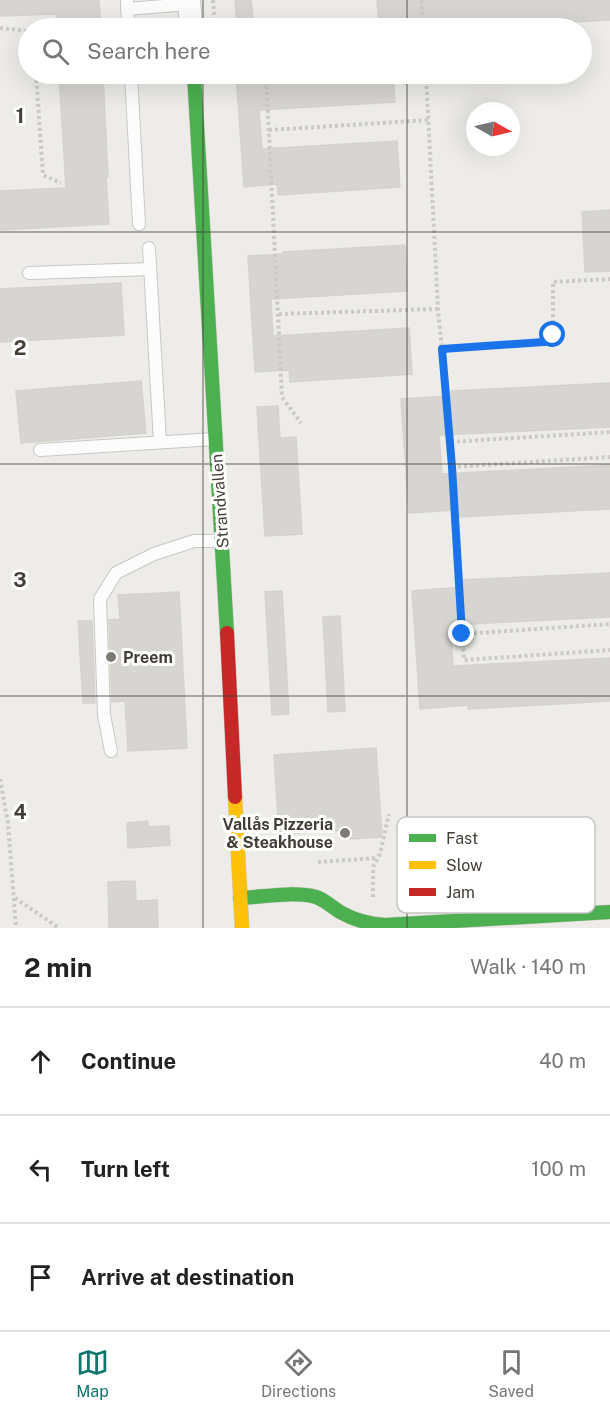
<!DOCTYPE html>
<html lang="en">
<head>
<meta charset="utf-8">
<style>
  :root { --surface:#fff; --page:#f2f2f2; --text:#222; --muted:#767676; --line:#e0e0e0; --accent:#0f766e }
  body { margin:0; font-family:"Public Sans",sans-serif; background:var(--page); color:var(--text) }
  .compass { position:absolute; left:466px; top:102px; width:54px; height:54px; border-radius:50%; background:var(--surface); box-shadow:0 6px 24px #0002; rotate:98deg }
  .stop { position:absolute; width:18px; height:18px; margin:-14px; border:4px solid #1a73e8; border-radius:50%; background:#fff }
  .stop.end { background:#1a73e8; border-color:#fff; box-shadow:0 2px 6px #0008 }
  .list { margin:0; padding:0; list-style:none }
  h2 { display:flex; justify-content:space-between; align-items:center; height:78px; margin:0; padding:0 24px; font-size:26px }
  h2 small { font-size:20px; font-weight:400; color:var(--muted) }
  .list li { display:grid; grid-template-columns:39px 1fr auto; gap:18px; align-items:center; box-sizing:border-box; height:108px; padding:0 24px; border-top:2px solid var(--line) }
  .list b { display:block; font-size:22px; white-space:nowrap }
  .list em { font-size:20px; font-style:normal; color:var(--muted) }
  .icon { flex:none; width:33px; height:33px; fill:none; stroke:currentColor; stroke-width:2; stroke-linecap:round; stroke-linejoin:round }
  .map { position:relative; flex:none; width:610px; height:928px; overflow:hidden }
  .search { position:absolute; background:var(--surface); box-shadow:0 6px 24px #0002; left:18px; right:18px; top:18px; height:66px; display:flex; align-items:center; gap:15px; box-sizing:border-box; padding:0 21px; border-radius:33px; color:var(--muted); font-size:22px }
  .sheet { height:402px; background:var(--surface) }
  nav { display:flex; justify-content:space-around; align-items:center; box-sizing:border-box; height:84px; border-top:2px solid var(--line); background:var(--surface); font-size:16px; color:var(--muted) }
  nav a { display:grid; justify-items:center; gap:3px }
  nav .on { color:var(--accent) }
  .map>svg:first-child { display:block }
  .building { fill:#d7d5d1; stroke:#d5d3ce; stroke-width:1.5 }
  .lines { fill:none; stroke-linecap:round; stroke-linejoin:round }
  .lane-casing { stroke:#cac8c4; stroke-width:14 }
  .street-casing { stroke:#cac8c4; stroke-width:24 }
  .fast-casing { stroke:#ccc9c0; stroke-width:15 }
  .slow-casing { stroke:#ccc9c0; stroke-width:15 }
  .jam-casing { stroke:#ccc9c0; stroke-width:15 }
  .path { stroke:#cccac6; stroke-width:4; stroke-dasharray:3 3; stroke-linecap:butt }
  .lane { stroke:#fcfcfc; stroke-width:12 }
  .street { stroke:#fcfcfc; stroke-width:22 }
  .fast { stroke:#4caf50; stroke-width:14 }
  .slow { stroke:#ffc107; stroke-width:14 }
  .jam { stroke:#c62828; stroke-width:14 }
  .route { stroke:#1a73e8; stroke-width:8 }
  .grid { fill:none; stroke:#423e36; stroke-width:1.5; stroke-opacity:0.55 }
  .poi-dot { fill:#7e7b74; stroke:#fff; stroke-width:2 }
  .labels { text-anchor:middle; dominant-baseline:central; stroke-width:6; stroke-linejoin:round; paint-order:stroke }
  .street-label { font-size:16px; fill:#423e36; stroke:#fff }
  .poi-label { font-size:16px; font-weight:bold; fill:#423e36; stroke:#fff; text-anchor:start }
  .key { fill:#fff; stroke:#c6c5c3; stroke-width:1.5 }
  .key-label { font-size:16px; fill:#423e36 }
  .grid-label { font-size:20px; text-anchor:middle; font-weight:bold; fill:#423e36; stroke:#fff; stroke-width:6; stroke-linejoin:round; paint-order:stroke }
</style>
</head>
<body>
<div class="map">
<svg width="610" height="928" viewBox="0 0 610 928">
  <rect width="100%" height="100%" fill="#edece8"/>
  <g class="building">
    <polygon points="0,0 99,0 101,28 57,28 56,14 0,16"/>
    <polygon points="235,0 251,0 254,28 237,28"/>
    <polygon points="377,0 610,0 610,20 457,28 427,28 427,25 379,28"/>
    <polygon points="59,74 103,74 108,177 106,177 109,224 0,230 0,191 66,188"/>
    <polygon points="236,74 393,74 395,102 259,110 262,149 397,141 400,187 278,195 277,184 244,187"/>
    <polygon points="610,210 610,271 585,272 582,212"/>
    <polygon points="405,245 407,291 271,299 273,336 409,328 412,374 290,382 289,370 255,372 248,256 283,254 283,252"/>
    <polygon points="121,283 124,335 0,342 0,289"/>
    <polygon points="141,381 146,433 21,443 16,391"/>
    <polygon points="610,383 610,427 439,435 442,474 610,465 610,509 458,517 458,510 409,513 401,399 451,396 451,391"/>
    <polygon points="278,406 280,438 296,437 302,534 265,536 257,407"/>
    <polygon points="610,573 610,617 450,625 453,666 610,658 610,701 468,709 468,705 420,709 412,591 462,587 461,580"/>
    <polygon points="282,591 289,714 272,715 265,592"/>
    <polygon points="179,592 187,748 128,751 125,701 112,702 109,620 120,619 118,595"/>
    <polygon points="340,616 345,711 328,712 323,617"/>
    <polygon points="78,621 92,621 95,703 83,703"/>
    <polygon points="376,748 382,837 351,839 351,830 279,834 274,755"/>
    <polygon points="148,821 148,827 169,826 170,845 128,848 127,823"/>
    <polygon points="135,881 136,901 157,900 158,928 109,928 108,882"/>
  </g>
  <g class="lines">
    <defs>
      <g id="lane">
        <polyline points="127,0 128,28"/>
        <polyline points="127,9 189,4"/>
        <polyline points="131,74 139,224"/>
        <polyline points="149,248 160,442"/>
        <polyline points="29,273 150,269"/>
        <polyline points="40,450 215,439"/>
        <polyline points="111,751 104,715 100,599 116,573 154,554 194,541 221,541"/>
      </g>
      <polyline id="street" points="189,0 191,28"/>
      <g id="fast">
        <polyline points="194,74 227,633"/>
        <path d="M 240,898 C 264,897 292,891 316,897 C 325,900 332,907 340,912 C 354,920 369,924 385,925 L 610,912"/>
      </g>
      <polyline id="slow" points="235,797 242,928"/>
      <polyline id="jam" points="227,633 235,797"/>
    </defs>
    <use href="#lane" class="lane-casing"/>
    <use href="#street" class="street-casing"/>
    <use href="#fast" class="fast-casing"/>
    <use href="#slow" class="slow-casing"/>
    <use href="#jam" class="jam-casing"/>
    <g class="path">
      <polyline points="213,0 215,28"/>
      <polyline points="421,0 423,28"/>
      <polyline points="0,28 28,31"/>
      <polyline points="36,74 43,175 61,183"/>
      <polyline points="266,74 282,397 301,423"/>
      <polyline points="426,74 438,309 451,442 464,660 610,650"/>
      <polyline points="269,130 429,120"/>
      <polyline points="279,314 438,309"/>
      <polyline points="442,349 544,342 549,340 553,335 553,282 610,279"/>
      <polyline points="451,442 610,432"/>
      <polyline points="452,467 610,457"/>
      <polyline points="462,634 610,624"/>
      <polyline points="0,779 8,823 16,928"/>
      <polyline points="318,862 376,858"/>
      <polyline points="373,897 373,867 380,854 389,814"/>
      <polyline points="15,898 59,928"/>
    </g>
    <use href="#lane" class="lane"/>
    <use href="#street" class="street"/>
    <use href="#fast" class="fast"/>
    <use href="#slow" class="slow"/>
    <use href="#jam" class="jam"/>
  </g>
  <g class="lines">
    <polyline class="route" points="462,634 452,467 442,349 544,342 549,339 553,335"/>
  </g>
  <path class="grid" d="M 203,0 L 203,28M 407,0 L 407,28M 203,74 L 203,928M 407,74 L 407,928M 0,232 L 610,232M 0,464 L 610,464M 0,696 L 610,696"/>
  <g class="poi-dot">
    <circle cx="111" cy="657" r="6"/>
    <circle cx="345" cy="833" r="6"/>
  </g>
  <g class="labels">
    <g class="street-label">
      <text transform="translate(220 501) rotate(-94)">Strandvallen</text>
    </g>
    <g class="poi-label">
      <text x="123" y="657">Preem</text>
      <text x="333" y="824" text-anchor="end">Vallås Pizzeria<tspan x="333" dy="18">&amp; Steakhouse</tspan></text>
    </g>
  </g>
  <rect x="397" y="817" width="198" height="96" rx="9" class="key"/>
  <rect x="409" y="834" width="27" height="8" fill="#4caf50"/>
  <rect x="409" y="861" width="27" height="8" fill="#ffc107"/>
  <rect x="409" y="888" width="27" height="8" fill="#c62828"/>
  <g class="key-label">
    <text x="446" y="844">Fast</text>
    <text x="446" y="871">Slow</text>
    <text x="446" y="898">Jam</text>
  </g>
  <g class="grid-label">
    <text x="20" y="123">1</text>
    <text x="20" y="355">2</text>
    <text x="20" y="587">3</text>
    <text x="20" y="819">4</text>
  </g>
</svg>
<svg class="compass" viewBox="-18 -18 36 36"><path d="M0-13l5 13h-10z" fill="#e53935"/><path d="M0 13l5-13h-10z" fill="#767676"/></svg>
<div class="stop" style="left:553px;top:335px"></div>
<div class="stop end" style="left:462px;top:634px"></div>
<div class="search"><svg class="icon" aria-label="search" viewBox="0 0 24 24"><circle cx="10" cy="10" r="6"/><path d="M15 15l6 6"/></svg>Search here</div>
</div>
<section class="sheet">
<h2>2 min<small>Walk · 140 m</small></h2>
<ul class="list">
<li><svg class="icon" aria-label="ahead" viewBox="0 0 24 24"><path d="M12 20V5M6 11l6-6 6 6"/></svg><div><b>Continue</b></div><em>40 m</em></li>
<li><svg class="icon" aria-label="left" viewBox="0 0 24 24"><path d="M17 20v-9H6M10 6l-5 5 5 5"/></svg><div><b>Turn left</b></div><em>100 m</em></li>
<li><svg class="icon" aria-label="arrive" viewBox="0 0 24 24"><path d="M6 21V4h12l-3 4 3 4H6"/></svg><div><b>Arrive at destination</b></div></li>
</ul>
</section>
<nav>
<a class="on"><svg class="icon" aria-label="map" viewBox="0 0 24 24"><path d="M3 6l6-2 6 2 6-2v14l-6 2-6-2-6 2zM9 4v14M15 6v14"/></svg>Map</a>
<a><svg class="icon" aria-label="directions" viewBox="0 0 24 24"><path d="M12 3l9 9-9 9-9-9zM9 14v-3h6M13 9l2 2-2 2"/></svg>Directions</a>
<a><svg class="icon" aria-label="saved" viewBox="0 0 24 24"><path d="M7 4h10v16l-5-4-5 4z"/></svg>Saved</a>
</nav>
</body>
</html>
